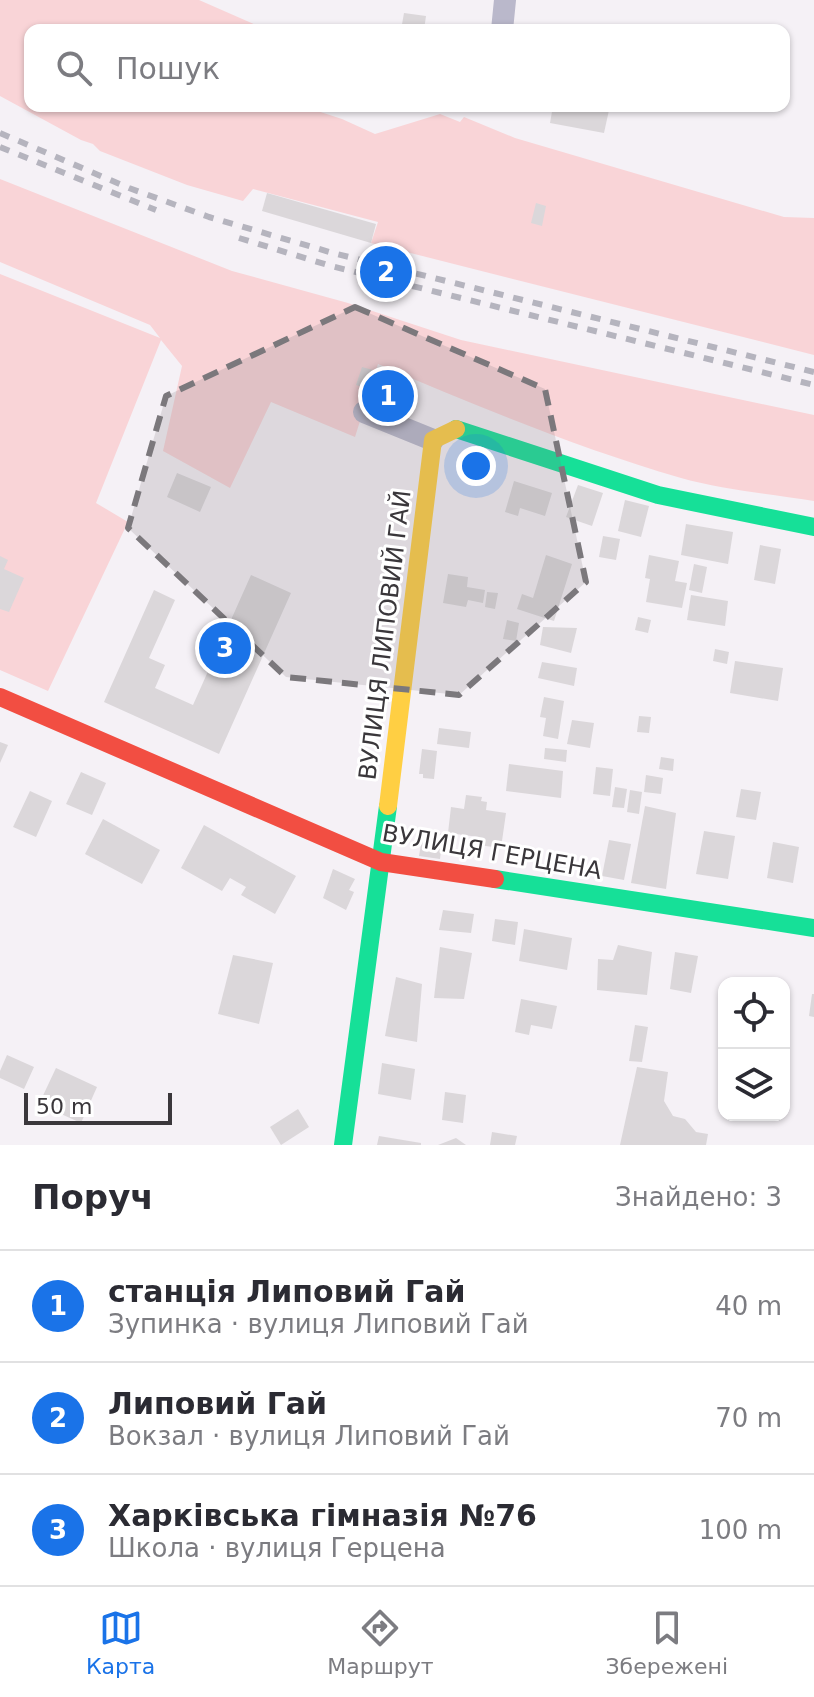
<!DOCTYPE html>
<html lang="uk">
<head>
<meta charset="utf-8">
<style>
  :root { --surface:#fff; --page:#f7f7f7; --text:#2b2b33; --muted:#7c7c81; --line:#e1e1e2; --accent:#1a73e8 }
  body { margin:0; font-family:"DejaVu Sans",sans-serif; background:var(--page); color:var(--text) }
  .controls { position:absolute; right:24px; bottom:24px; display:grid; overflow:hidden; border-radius:16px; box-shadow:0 2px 6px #0004 }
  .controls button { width:72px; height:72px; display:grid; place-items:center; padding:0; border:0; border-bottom:2px solid var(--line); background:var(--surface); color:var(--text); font:40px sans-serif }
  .scale { position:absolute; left:24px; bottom:20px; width:148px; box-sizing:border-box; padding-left:8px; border:4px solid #3a373b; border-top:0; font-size:22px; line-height:28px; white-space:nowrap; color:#3a373b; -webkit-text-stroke:6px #fff; paint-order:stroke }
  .you { position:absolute; left:476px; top:466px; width:28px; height:28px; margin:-20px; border:6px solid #fff; border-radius:50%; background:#1a73e8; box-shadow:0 0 0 12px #1a73e833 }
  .badge { display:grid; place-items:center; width:52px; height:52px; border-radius:50%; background:var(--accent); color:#fff; font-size:26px; font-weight:700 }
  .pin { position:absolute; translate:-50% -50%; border:4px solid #fff; box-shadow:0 2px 8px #0006 }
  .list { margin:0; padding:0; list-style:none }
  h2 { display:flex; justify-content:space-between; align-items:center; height:104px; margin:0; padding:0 32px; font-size:34px }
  h2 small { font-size:26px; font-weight:400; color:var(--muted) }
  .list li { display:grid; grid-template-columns:52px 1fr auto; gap:24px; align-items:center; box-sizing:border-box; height:112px; padding:0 32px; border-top:2px solid var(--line) }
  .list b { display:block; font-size:30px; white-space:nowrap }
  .list p { margin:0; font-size:26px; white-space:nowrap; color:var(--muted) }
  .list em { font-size:26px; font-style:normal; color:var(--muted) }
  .icon { flex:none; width:44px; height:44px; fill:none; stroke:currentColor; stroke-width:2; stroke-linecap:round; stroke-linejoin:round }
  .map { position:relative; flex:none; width:814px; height:1145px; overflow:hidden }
  .search { position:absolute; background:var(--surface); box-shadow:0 2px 6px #0004; left:24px; right:24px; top:24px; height:88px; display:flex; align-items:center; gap:20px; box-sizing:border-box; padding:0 28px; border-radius:16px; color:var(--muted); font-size:30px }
  .sheet { height:440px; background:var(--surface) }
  nav { display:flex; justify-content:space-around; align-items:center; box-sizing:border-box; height:112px; border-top:2px solid var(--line); background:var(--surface); font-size:22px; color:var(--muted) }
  nav a { display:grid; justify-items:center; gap:4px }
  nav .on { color:var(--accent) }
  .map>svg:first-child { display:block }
  .green { fill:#f9d4d7 }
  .building { fill:#dbd7da }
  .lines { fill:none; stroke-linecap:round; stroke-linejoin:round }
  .street { stroke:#bab8cb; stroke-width:22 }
  .fast { stroke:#16e098; stroke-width:18 }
  .slow { stroke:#ffcf43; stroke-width:18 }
  .jam { stroke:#f24e42; stroke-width:18 }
  .rail { stroke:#b5b4be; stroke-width:6; stroke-dasharray:10 10; stroke-linecap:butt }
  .marked { fill:#7b787c; fill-opacity:0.2; stroke:#7b787c; stroke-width:6; stroke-dasharray:16 10; stroke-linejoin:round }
  .labels { text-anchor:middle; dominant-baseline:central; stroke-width:6; stroke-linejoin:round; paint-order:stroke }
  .street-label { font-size:24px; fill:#3a373b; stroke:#fff }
</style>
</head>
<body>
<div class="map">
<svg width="814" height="1145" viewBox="0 0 814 1145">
  <rect width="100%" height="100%" fill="#f5f1f6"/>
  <g class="green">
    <polygon points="0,0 199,0 256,25 253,30 30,30 30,106 302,106 342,119 375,134 440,114 460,122 464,117 515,138 784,217 814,218 814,355 371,243 378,222 253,189 243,201 187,185 100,151 93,144 81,140 0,96"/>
    <path d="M 0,179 L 232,271 L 348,303 L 461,340 L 814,415 L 814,501 C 771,494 724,490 681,478 C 577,448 477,406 378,364 L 355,437 L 271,402 L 230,488 L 163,451 L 182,366 L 161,340 L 96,503 L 128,522 L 48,691 L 0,670 L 0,274 L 160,338 L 150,325 L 0,262 Z"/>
  </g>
  <g class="building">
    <polygon points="404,13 426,16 424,30 401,30"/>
    <polygon points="553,106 588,106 609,110 604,133 550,123"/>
    <polygon points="267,193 376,224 371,243 262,211"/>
    <polygon points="536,203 546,206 542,226 531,223"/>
    <polygon points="362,367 384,373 378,392 356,385"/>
    <polygon points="177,473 211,487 200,512 167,497"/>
    <polygon points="514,481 552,493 545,516 520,508 518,516 505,512"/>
    <polygon points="578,485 603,493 592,526 566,517"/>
    <polygon points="625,500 649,506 641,537 618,531"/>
    <polygon points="686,524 733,532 728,564 681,555"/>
    <polygon points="603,536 620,539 616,560 599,557"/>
    <polygon points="760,545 781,549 775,584 754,580"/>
    <polygon points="546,555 572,564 554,621 517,609 522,594 533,598"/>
    <polygon points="649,555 679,561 675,581 687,583 682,608 646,602 650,579 645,578"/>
    <polygon points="0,556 8,560 4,569 24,578 9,612 0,609"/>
    <polygon points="694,564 707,567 702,593 689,590"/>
    <polygon points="448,574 468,577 467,587 485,590 483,603 468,600 466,607 443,603"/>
    <polygon points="251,575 291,593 219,754 104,702 154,590 175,600 149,658 165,665 155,688 193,705"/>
    <polygon points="487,592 498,593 495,609 485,607"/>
    <polygon points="691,595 728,601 725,626 687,620"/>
    <polygon points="638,617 651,620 648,633 635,630"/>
    <polygon points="507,620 519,623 516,641 503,639"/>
    <polygon points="543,627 577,628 571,653 540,645"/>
    <polygon points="715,649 729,652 727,664 713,661"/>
    <polygon points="735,661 783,668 778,701 730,693"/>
    <polygon points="542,662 577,668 574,686 538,678"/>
    <polygon points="544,697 564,701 558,739 543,736 546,718 540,717"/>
    <polygon points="639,716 651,717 649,733 637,732"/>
    <polygon points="572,720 594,723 590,748 567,744"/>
    <polygon points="439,728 471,732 469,748 437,744"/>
    <polygon points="0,742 8,745 0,763"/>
    <polygon points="545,748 567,750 566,762 544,759"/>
    <polygon points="422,749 437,751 434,779 423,778 423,774 419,774"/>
    <polygon points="661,757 674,759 673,771 659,769"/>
    <polygon points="509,764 563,771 561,798 506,791"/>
    <polygon points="596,767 613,769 610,796 593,794"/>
    <polygon points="81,772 106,783 92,815 66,804"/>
    <polygon points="646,775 663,778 661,794 644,792"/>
    <polygon points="615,787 627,789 624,808 612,807"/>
    <polygon points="741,789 761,792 756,820 736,817"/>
    <polygon points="630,790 642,792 639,814 627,812"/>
    <polygon points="30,791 52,801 36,837 13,827"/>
    <polygon points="466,795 482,797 481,801 487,802 486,810 506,813 501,848 478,845 479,837 448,833 451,807 464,809"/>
    <polygon points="645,806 676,813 666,889 631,883"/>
    <polygon points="103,819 160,850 142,884 85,854"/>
    <polygon points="204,825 296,876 275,914 241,895 246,887 230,878 222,891 181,868"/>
    <polygon points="704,831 735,836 728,879 696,874"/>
    <polygon points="423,832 443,834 440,859 419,856"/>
    <polygon points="609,840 631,844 624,880 602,876"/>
    <polygon points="773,842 799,847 793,883 767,878"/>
    <polygon points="333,869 355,879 349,890 354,892 346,910 323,898"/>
    <polygon points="443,910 474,914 471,933 439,930"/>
    <polygon points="495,919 518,922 515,945 492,941"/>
    <polygon points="524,929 572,938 567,970 519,961"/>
    <polygon points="618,945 652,952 647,995 597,990 598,959 613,960"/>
    <polygon points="440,947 472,953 464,999 434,998"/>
    <polygon points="675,952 698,956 691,993 670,989"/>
    <polygon points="233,955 273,963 259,1024 218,1014"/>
    <polygon points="396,977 422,984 417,1042 385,1036"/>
    <polygon points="812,994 814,994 814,1017 809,1016"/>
    <polygon points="521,999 557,1006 552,1029 531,1025 529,1035 515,1032"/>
    <polygon points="635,1025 648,1027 642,1062 629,1061"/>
    <polygon points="7,1055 34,1067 24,1089 0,1078 0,1071"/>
    <polygon points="382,1063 415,1069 411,1100 378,1094"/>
    <polygon points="637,1067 668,1072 664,1101 673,1116 685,1119 696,1132 708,1134 706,1145 620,1145"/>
    <polygon points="56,1068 97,1087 81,1123 39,1104"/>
    <polygon points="445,1092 466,1095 463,1123 442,1120"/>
    <polygon points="298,1109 309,1127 281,1145 270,1127"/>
    <polygon points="492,1132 517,1136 515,1145 490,1145"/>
    <polygon points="379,1136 421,1143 421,1145 377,1145"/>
    <polygon points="456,1138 466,1145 438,1145"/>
  </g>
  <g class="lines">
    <g class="street">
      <polyline points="502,30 505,0"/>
      <polyline points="364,412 433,440"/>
    </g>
    <g class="fast">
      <polyline points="456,429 658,495 814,527"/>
      <polyline points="495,879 814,928"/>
      <polyline points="343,1145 388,806"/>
    </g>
    <polyline class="slow" points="388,806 433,440 456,429"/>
    <polyline class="jam" points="0,697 381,862 495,879"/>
    <g class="rail">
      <polyline points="0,133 129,188 209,217 333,253 814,372"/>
      <polyline points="0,147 156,210"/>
      <polyline points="239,238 331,266 814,385"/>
    </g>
  </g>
  <path class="marked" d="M 355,307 L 545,389 L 586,582 L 459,695 L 286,677 L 128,528 L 166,396 Z"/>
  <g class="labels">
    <g class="street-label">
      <text transform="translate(385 635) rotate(-83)">ВУЛИЦЯ ЛИПОВИЙ ГАЙ</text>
      <text transform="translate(492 852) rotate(10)">ВУЛИЦЯ ГЕРЦЕНА</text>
    </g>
  </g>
</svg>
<div class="controls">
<button><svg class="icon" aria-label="locate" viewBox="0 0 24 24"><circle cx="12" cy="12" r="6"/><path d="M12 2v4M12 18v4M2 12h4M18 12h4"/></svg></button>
<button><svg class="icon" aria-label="layers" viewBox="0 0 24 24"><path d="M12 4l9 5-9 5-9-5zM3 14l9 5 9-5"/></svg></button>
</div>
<div class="scale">50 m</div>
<div class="you"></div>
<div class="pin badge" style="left:388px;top:396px">1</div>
<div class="pin badge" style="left:386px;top:272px">2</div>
<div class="pin badge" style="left:225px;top:648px">3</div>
<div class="search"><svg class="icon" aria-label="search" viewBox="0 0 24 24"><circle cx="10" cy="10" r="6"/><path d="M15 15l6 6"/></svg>Пошук</div>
</div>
<section class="sheet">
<h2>Поруч<small>Знайдено: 3</small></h2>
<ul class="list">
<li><span class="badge">1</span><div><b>станція Липовий Гай</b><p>Зупинка · вулиця Липовий Гай</p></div><em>40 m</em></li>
<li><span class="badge">2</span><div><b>Липовий Гай</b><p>Вокзал · вулиця Липовий Гай</p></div><em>70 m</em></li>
<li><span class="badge">3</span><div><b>Харківська гімназія №76</b><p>Школа · вулиця Герцена</p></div><em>100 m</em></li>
</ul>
</section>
<nav>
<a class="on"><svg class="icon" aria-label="map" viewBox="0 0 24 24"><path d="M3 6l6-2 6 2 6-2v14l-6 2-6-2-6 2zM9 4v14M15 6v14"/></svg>Карта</a>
<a><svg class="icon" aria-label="directions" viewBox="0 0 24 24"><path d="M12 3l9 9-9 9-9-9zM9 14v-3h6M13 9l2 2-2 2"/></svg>Маршрут</a>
<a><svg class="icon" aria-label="saved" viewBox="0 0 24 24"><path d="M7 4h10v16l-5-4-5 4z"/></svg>Збережені</a>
</nav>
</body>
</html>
